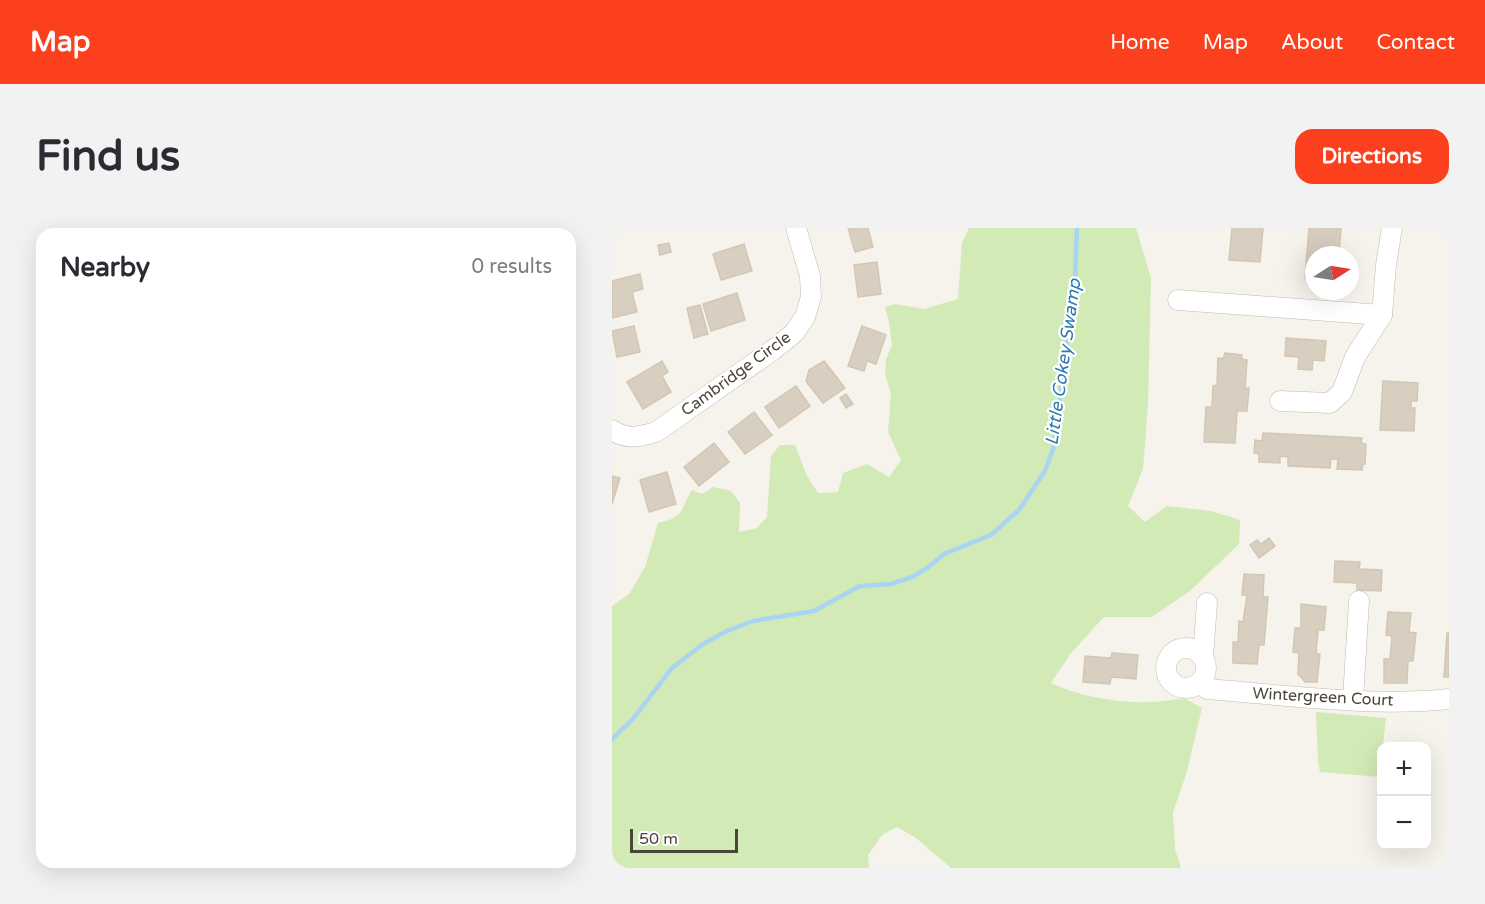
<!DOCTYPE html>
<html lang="en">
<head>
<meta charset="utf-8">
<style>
  :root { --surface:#fff; --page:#f2f2f3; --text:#2b2b33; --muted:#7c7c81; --line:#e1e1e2; --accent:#fc3f1d }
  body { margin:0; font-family:"Varela Round",sans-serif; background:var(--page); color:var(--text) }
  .controls { position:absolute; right:18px; bottom:18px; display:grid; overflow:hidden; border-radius:12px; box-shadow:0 6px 24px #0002 }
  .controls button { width:54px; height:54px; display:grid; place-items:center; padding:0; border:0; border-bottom:2px solid var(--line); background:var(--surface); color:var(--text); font:30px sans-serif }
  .compass { position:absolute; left:693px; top:18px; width:54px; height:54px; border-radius:50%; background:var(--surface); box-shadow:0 6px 24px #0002; rotate:78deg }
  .scale { position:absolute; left:18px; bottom:15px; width:108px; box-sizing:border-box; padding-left:6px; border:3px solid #4b4439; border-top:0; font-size:16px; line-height:21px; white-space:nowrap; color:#4b4439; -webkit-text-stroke:4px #fff; paint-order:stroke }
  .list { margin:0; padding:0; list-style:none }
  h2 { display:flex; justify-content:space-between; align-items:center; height:78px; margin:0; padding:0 24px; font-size:26px }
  h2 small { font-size:20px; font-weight:400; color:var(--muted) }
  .map { position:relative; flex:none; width:837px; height:640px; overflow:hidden; border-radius:18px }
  header { display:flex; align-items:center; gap:36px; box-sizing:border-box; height:84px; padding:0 30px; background:var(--accent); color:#fff }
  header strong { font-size:28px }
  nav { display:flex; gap:33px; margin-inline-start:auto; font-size:21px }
  .intro { display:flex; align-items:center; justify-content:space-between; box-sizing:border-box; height:144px; padding:0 36px }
  h1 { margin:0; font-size:42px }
  .button { padding:15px 27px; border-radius:18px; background:var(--accent); color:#fff; font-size:21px; font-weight:700 }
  main { display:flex; gap:36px; padding:0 36px }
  aside { flex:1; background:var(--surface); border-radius:18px; box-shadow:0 6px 24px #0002 }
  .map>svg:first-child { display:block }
  .green { fill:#d2eab5 }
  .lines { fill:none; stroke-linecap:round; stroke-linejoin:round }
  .stream { stroke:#a9d4f2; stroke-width:4.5 }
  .building { fill:#d8cfc1; stroke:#d3c7b4; stroke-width:1.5 }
  .minor-casing { stroke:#c2bbae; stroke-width:21 }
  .minor { stroke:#fff; stroke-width:20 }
  .labels { text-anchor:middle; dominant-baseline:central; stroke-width:4.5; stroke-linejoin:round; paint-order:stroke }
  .street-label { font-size:16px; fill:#4b4439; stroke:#fff }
  .water-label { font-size:18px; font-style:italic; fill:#2e7ab2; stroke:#fff }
</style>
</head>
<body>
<header>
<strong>Map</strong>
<nav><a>Home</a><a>Map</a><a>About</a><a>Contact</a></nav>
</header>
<div class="intro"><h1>Find us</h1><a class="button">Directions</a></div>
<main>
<aside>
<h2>Nearby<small>0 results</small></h2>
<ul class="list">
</ul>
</aside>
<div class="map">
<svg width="837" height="640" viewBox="0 0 837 640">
  <rect width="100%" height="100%" fill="#f6f3ec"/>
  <g class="green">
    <path d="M 357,0 L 524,0 L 539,50 L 536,177 L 531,241 L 516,278 L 533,294 L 555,278 L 599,283 L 628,292 L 627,316 L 578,363 L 540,389 L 492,389 L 459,425 L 439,455 C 478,473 529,479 572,470 L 590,480 L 574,547 L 561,584 L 563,621 L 569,640 L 339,640 L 304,610 L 285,599 L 270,607 L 256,627 L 257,640 L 0,640 L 0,378 L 17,366 L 33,339 L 46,295 C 74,289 67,282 80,262 L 90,266 L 101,259 L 119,263 L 128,275 L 127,304 L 145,300 L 155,289 L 159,228 L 168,217 L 183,217 L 194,246 L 206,265 L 226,264 L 231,245 L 255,236 L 277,249 L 289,232 L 276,204 L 279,165 L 273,147 L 274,131 L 280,117 L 277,94 L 273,79 L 283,76 L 312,81 L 346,71 L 350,15 Z"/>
    <polygon points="704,484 774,490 771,518 770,518 768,549 708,544 706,533"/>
  </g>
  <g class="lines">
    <polyline class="stream" points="0,511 20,492 60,440 91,416 115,403 141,393 202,383 248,358 279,356 300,349 315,340 332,326 379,307 407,282 433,243 441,221 463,55 465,0"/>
  </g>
  <g class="building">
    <polygon points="236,0 256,0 261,19 243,24"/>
    <polygon points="620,0 651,0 648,34 617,32"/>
    <polygon points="697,0 729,0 727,27 702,27 702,51 693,50"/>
    <polygon points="57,15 59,24 48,27 46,17"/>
    <polygon points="132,16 140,43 109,52 101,26"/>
    <polygon points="265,34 269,66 246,69 242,37"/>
    <polygon points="28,46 31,61 20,64 25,84 0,90 0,53"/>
    <polygon points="125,65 133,92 99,103 91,76"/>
    <polygon points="88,77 96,106 82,110 75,80"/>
    <polygon points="22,98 28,124 5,129 0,103"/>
    <polygon points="250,98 274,107 264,136 255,133 252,143 236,138"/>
    <polygon points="674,110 714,113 712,133 701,132 700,142 686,141 687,129 673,128"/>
    <polygon points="613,125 630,127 629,131 635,132 633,161 637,160 635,183 625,183 623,215 592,214 594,179 600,179 601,158 605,157 606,130 611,131"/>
    <polygon points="50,133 56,144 50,148 59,164 31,181 15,154"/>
    <polygon points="212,133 233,160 211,175 194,153 197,142"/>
    <polygon points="771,153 806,155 805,173 799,173 799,180 803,180 802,203 768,202"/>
    <polygon points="184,158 198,178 167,200 153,179"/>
    <polygon points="234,166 241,176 234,180 228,170"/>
    <polygon points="142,184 160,207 133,226 116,204"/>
    <polygon points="651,205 750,210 749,215 754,216 753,236 751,236 750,242 725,241 726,231 719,231 718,240 676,238 676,229 668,228 668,235 647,234 647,226 642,225 643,212 650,213"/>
    <polygon points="102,215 117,234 87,258 72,239"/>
    <polygon points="55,244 64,276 37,284 28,252"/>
    <polygon points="0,248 8,250 0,276"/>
    <polygon points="657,310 663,318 647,330 638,317 645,312 649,316"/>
    <polygon points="723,333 748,334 747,341 770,342 769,363 745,362 745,355 722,354"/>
    <polygon points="632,346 652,347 651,369 656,369 652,417 647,417 645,436 621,435 621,414 626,414 627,393 631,394 635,367 630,367"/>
    <polygon points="689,376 714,379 712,402 706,402 704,426 708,426 705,454 693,454 686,446 687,425 681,424 683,400 689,400"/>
    <polygon points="776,384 799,385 797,404 804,405 801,433 796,433 795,455 772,455 772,431 778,431 780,408 774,407"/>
    <polygon points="835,405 837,405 837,449 832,449"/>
    <polygon points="500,425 526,427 524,451 499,449 498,456 471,454 473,428 499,430"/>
  </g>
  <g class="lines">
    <defs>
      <g id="minor">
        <polyline points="566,72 770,87"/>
        <polyline points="668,173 718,175 730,164 743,129 770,87 774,37 780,0"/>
        <path d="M 0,202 C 15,212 27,209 44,204 L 161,122 L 182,105 L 193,89 L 199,69 L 198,48 L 184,0"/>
        <circle cx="574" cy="440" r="20"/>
        <polyline points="591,429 595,375"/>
        <path d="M 588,455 L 595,461 C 673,467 760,479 837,471"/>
        <polyline points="741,471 747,373"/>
      </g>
    </defs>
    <use href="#minor" class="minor-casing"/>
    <use href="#minor" class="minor"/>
  </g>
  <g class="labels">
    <g class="street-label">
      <text transform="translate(124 146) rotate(-36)">Cambridge Circle</text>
      <text transform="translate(711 469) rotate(3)">Wintergreen Court</text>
    </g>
    <g class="water-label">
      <text transform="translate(451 134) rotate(-82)">Little Cokey Swamp</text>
    </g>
  </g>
</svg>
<div class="controls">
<button>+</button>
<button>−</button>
</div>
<svg class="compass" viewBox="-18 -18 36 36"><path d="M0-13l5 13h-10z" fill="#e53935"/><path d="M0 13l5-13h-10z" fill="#7c7c81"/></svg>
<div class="scale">50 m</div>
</div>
</main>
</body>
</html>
